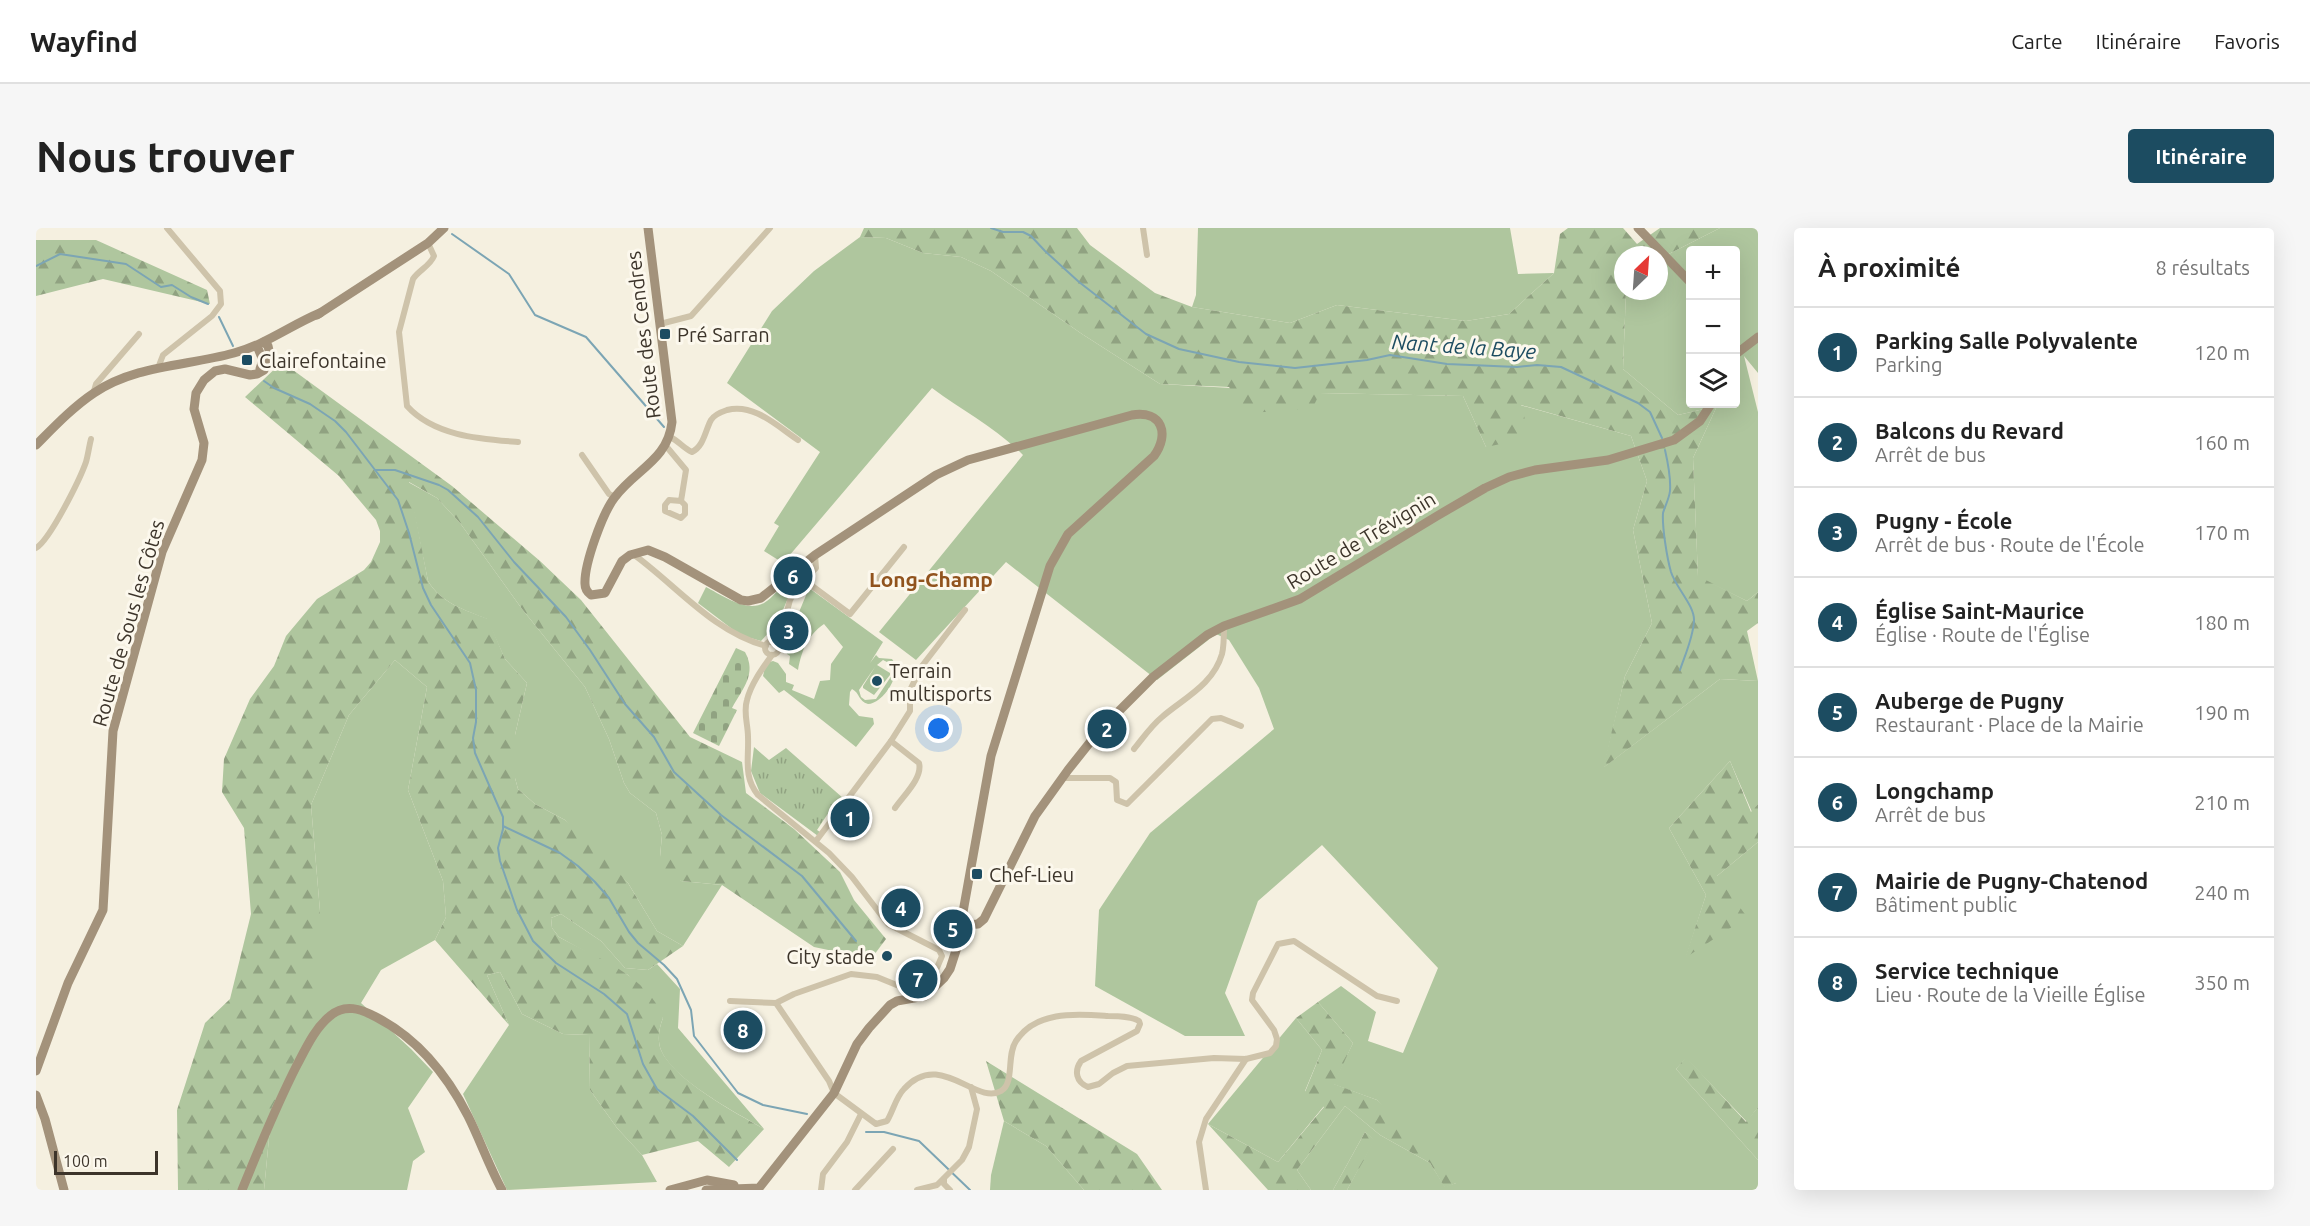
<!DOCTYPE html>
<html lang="fr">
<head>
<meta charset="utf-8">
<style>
  :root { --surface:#fff; --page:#f6f6f6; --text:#222; --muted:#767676; --line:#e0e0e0; --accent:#1c4c61 }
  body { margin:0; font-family:Ubuntu,sans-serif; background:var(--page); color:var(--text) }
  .controls { position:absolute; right:18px; top:18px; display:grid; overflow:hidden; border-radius:6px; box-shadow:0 6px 24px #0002 }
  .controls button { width:54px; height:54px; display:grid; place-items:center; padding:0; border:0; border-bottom:2px solid var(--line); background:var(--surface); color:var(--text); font:30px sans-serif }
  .compass { position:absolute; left:1578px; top:18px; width:54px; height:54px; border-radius:50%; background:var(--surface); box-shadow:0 6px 24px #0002; rotate:25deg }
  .scale { position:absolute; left:18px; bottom:15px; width:104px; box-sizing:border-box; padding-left:6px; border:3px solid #3c342a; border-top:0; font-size:16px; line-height:21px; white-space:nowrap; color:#3c342a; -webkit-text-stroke:4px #fcf8ed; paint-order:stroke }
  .you { position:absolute; left:903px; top:501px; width:21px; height:21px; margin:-15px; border:4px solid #fff; border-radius:50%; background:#1a73e8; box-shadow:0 0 0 9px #1a73e833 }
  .badge { display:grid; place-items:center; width:39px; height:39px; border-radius:50%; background:var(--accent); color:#fff; font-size:20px; font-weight:700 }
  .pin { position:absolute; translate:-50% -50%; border:3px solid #fff; box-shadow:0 2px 6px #0006 }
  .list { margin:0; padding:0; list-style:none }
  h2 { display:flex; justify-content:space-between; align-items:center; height:78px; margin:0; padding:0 24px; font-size:26px }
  h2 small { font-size:20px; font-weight:400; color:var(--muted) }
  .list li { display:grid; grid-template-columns:39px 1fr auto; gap:18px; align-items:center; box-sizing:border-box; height:90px; padding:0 24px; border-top:2px solid var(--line) }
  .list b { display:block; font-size:22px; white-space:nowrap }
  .list p { margin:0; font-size:20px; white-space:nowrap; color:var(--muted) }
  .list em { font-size:20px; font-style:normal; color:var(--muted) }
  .icon { flex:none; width:33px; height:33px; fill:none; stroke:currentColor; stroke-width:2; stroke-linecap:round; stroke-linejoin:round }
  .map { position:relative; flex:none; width:1722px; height:962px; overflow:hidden; border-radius:6px }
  header { display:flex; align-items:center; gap:36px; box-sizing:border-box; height:84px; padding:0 30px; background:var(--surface); border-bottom:2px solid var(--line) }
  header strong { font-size:28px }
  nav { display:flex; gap:33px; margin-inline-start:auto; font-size:21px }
  .intro { display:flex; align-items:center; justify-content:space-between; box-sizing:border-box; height:144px; padding:0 36px }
  h1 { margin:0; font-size:42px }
  .button { padding:15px 27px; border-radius:6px; background:var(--accent); color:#fff; font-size:21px; font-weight:700 }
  main { display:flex; gap:36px; padding:0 36px }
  aside { flex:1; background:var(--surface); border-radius:6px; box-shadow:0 6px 24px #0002 }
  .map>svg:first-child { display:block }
  .green { fill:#afc69e; fill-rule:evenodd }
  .forest { fill:url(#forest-firs) }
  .cemetery { fill:url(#cemetery-stones) }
  .park { fill:url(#park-tufts) }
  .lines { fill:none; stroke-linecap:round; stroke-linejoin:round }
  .stream { stroke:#7ca5b4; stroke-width:2 }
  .street { stroke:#cec3aa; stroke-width:6 }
  .secondary { stroke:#a3927b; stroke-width:9 }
  .poi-dot { fill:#1c4c61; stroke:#fcf8ed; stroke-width:2 }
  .labels { text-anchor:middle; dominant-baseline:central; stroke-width:6; stroke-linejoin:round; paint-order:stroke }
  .poi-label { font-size:20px; fill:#3c342a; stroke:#fcf8ed; text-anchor:start }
  .street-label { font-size:20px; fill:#3c342a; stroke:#fcf8ed }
  .water-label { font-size:21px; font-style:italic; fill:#1c4c61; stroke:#fcf8ed }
  .neighbourhood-label { font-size:21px; font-weight:bold; fill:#91531d; stroke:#fcf8ed }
</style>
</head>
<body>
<header>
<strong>Wayfind</strong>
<nav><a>Carte</a><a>Itinéraire</a><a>Favoris</a></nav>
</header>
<div class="intro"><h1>Nous trouver</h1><a class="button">Itinéraire</a></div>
<main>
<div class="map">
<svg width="1722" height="962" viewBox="0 0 1722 962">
  <defs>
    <pattern id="forest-firs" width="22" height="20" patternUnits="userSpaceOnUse" patternTransform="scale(1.5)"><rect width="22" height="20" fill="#afc69e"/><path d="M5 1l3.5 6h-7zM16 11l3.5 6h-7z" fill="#90a281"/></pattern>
    <pattern id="cemetery-stones" width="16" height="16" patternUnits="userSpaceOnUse" patternTransform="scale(1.5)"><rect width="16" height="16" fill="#afc69e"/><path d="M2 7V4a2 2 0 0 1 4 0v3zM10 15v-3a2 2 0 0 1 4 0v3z" fill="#90a281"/></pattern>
    <pattern id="park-tufts" width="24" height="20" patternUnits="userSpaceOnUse" patternTransform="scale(1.5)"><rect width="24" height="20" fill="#afc69e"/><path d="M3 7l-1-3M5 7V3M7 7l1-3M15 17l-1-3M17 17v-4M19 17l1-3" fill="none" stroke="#90a281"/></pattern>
  </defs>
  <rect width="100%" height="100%" fill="#f5f0e0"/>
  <g class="green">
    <polygon points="1162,0 1474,0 1482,46 1518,45 1473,86 1430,93 1301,77 1254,95 1156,79 1160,67"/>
    <path d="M 1684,0 L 1722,0 L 1722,145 L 1708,128 L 1722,184 L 1722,364 L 1711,373 L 1662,349 L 1657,230 L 1681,178 L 1642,187 L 1587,141 L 1590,63 L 1623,63 L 1623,31 ZM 1654,22 L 1700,22 L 1700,176 L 1654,176 Z"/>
    <path d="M 824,9 L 850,10 L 887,25 L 925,29 L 955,43 L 1046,106 L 1124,156 L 1284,165 L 1427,168 L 1450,219 L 1484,177 L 1595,208 L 1611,253 L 1597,302 L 1616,395 L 1589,448 L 1568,539 L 1684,451 L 1722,453 L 1722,576 L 1716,584 L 1694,533 L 1633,600 L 1670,667 L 1650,729 L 1681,648 L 1722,614 L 1722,879 L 1711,894 L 1650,830 L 1640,841 L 1722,932 L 1722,962 L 1311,962 L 1338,912 L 1329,904 L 1297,962 L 1275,962 L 1261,942 L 1309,878 L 1344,907 L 1394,935 L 1409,959 L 1420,955 L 1341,872 L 1297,856 L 1317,815 L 1282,774 L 1305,758 L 1340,784 L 1332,813 L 1367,825 L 1402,740 L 1286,617 L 1222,673 L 1189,765 L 1209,808 L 1149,808 L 1059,758 L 1063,682 L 1114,605 L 1238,501 L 1223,460 L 1193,412 L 1180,406 L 1121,452 L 970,334 L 880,432 L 843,404 L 987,227 C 960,200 927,183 896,160 L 747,335 L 728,323 L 743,298 L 738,295 L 784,224 L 691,155 L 736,83 L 778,43 Z"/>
    <path d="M 372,254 L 401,270 L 424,295 L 486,381 L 549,459 L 573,511 L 588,555 L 594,565 L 620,585 L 626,607 L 624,628 L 645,653 L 686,657 L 647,718 L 621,703 L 592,655 L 529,592 L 499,576 L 482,561 L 479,550 L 479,507 L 491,455 L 469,431 L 451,391 C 429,382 405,375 392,353 Z"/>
    <path d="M 751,351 L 757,358 L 742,394 L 725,413 L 704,407 L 662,375 L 670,359 C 686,367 710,385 728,375 C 737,370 744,359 751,351 Z"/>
    <path d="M 773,360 L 847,414 L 834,435 L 840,427 L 843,430 L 856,431 C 868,444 847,476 832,476 C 822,473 824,465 816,461 L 814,464 L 813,477 L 823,488 L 837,490 L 838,496 L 820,519 L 748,462 L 743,465 L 727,448 L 730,435 L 737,433 L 742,435 L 750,446 L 750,454 L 758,457 L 756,462 L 778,471 L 784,453 L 794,452 L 795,436 L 807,419 L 788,396 C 771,408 766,422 762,442 L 753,436 L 754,428 L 751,426 L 749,418 ZM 847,432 L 857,437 L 858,444 L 840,471 L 829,472 L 825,469 L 823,462 L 839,439 L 827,458 L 827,460 L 838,467 L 854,447 L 854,445 L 841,437 Z"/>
    <polygon points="359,432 391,459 372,562 407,653 410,689 399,712 345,742 325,775 375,821 397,844 372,880 389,924 377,933 371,962 228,962 236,879 284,683 275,577 313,487"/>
    <path d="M 525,686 L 565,713 L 589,740 L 612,742 L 621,736 L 644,761 L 642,800 L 728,901 C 701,885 637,852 625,822 C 621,812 623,800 627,790 L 592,747 L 523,709 L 516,700 L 515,690 Z"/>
    <polygon points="464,744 486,786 527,806 553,807 554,862 581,900 606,927 621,954 471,962 427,866 473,797 451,747"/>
    <polygon points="1260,790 1286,822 1269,863 1288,878 1242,934 1172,896"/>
    <polygon points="968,893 1010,918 1048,962 954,962 955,947"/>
  </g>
  <g class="forest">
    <polygon points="828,0 1041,0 1054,17 1119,65 1156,79 1254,95 1301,77 1430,93 1473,86 1518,45 1524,6 1532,0 1587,0 1601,16 1624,0 1684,0 1623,31 1623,27 1587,27 1587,63 1590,63 1587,141 1642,187 1681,178 1657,230 1662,348 1711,373 1722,364 1722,395 1711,403 1722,453 1684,451 1567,540 1589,448 1616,395 1597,302 1611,253 1595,208 1485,177 1494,210 1450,219 1427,168 1284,165 1276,181 1212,185 1193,159 1124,156 1046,106 955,43 925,29 887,25 850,10 824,9"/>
    <polygon points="0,12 60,12 171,62 174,76 67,51 0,68"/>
    <path d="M 246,134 L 416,258 L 504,333 L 545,372 L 654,509 L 706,534 L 710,565 L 758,601 L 804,644 L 818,672 L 850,711 L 835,731 L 778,719 L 686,657 L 645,653 L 635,649 L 628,640 L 624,629 L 626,607 L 620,585 L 594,565 L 588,555 L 573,511 L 549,459 L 486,381 L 424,295 L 401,270 L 373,254 L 392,353 C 405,375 429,382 452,391 L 469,431 L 491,455 L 479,507 L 479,550 L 482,561 L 499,576 L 529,592 L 555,613 L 592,655 L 621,703 L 647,718 L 612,742 L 589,740 L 565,713 L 525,686 L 515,690 L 516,700 L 523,709 C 559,729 613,748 627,790 C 623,800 621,812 625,822 C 638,852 700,885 728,901 L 693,939 L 662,913 L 606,927 L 581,900 L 554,862 L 553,807 L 527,806 L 486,786 L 464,744 L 451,747 L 473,797 L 399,712 L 410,689 L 407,653 L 372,562 L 391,459 L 359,432 L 313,487 L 275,577 L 284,683 L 277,792 L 236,879 L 228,962 L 142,962 L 141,882 L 169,795 L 194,771 L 215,686 L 208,600 L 186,564 L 188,531 L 214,471 L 238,438 L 250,408 L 281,371 L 328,342 L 335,334 L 344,314 L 344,303 L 340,292 L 303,248 L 209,169 Z"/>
    <polygon points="1694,533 1715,584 1722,576 1722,614 1681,648 1711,689 1649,730 1670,667 1633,600"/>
    <polygon points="1282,774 1317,815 1298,856 1341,872 1419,940 1420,955 1409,960 1394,935 1344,907 1309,878 1261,942 1275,962 1232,962 1172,896 1242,934 1288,879 1269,864 1286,822 1260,790"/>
    <polygon points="1650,829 1710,894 1722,879 1722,932 1640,841"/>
    <polygon points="950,833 1101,926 1126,962 1048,962 1010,918 968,893"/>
    <polygon points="1329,904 1339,912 1311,962 1297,962"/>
  </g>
  <path class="cemetery" d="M 700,420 L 709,424 C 721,446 707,460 696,480 L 701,482 L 683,518 L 657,505 Z"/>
  <polygon class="park" points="718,519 733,532 750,520 807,570 800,580 797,578 781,602 784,604 782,608 724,565 715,543"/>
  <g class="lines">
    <g class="stream">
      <polyline points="955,0 967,4 987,4 995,8 1009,23 1043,54 1110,106 1143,121 1203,134 1259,140 1331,132 1354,127 1411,136 1481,139 1501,137 1525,139 1602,175 1614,184 1626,210"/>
      <polyline points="416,6 473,46 499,87 550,109 628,199"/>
      <polyline points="0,38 24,26 90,36 125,59 136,57 155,69 172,76"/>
      <polyline points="183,89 197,118"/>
      <polyline points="228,153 238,160 274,176 299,193 310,204 362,272 373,305 387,360 395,377 434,435 440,462 440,494 437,510 439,525 467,589 467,601 462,620 464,633 481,682 497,713 520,735 568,766 591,786 607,836 621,861 657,888 701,932"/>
      <path d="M 1629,222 C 1632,235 1635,249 1634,263 C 1633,271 1629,278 1627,285 C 1626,299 1631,330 1635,344 C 1640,360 1659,378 1658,393 C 1657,410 1649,427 1644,442"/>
      <polyline points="339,242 359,242 403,257 412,262 442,289 478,334 530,389 554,422 589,476 618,509 638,544 685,587 766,648 820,713"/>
      <polyline points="467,598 524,625 542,638 559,654 573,670 593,704 602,715 628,737 641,751 655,782 658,808 702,865 727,877 771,886"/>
      <polyline points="830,904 848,904 883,913 934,962"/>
    </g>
    <g class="street">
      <polyline points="1107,0 1111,27"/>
      <path d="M 392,15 L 398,28 C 394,38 383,42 377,51 L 363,104 L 371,178 C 398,208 444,211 482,214"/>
      <polyline points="624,96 655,88 734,0"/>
      <polyline points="122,140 127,127 176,88 185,76 184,63 131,0"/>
      <polyline points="57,166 60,156 103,106"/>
      <path d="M 634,209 C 643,213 647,220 656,224 C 668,218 669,203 675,192 C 678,187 685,184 691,182 C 718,175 741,198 762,212"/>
      <polyline points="630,218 650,242 645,273 649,277 649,286 645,290 629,283 629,277 633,272 645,273"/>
      <polyline points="546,227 573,266 579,269"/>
      <path d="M 0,320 C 14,312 44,251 50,234 C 52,227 53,219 55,211"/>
      <path d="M 597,326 C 640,357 677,404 730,418"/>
      <polyline points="768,352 814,386 868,319"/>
      <circle cx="736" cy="420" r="7"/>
      <polyline points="734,414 745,396"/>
      <polyline points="742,416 754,372 762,357 780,340 779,327"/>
      <path d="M 736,427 C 726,441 715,456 711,472 C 707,484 712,496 712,509 C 713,530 707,549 722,567 L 793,625 L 816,649 L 852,696 L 903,722 L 906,728 L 900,742 L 902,757"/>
      <path d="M 855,513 L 883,535 C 887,550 867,568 859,580"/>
      <path d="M 1098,521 C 1107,510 1115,498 1126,489 C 1148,470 1177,457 1186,426 C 1188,418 1188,407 1188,398"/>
      <polyline points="1026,550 1074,550 1080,554 1081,572 1091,576 1176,491 1185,490 1205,498"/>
      <polyline points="780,613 855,513 874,483 874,462 886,438 929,382"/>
      <path d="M 879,770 L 863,758 L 841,749 L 815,746 L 758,766 L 740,775 L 793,853 L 798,865 L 840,896 L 851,893 C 857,883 860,869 868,861 C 904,821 940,878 965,863 C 979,855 970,828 980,813 C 1000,782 1041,786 1072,788 C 1082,788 1095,788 1103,793 L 1104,796 L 1101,803 L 1045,833 C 1038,843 1040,854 1052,859 L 1063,856 L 1077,845 L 1091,838 L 1178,830 L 1210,831 L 1234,825 L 1240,818 L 1241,811 L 1238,802 L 1216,772 L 1217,765 L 1242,716 L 1258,713 L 1341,768 L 1361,773"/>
      <polyline points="694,773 740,775"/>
      <polyline points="908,951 908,956 914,962"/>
      <polyline points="785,962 787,946 811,914 825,886"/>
      <polyline points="819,962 857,921"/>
      <polyline points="881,962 901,957 926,932 933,919 941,881 935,859"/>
      <polyline points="1170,962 1163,914 1170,891 1210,831"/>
    </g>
    <g class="secondary">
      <path d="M 612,0 L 636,194 C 632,232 600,241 579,269 C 567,284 548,336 549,356 C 549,361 551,364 555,367 L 569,365 L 586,333 L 594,327 L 612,322 L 629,329 L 705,372 L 712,373 L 725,370 L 779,327 L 900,247 L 932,232 L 1096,187 C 1126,182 1134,206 1118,228 L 1032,306 L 1014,338 L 955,528 L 927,684 L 927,693 L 931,697"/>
      <polyline points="1602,0 1654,54"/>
      <polyline points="281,87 392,15 408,0"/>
      <polyline points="221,118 227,132 224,141"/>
      <polyline points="1700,126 1722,109"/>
      <path d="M 0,217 C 18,199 37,179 58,165 C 99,137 151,138 198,125 C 229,117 255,97 284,85"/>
      <polyline points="931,697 942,696 948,691 999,588 1032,542 1063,503 1117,449 1171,407 1188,398 1264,371 1401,288 1449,260 1473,249 1499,242 1572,232 1638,212 1664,193 1675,176"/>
      <polyline points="0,843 32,755 67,682 77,503 126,324 166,232 168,215 158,181 160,165 168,152 179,143 189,141 214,147 221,146 228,142 234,127 232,118 228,114"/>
      <polyline points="0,867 9,891 28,962"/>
      <path d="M 206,962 C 223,920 240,878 261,837 C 270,820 279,800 294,788 C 309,775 325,781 340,789 C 381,810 411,847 432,888 C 444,912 453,938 466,962"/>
      <polyline points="634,962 671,952 698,957"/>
      <polyline points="670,962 723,960 798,865 821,816 833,800 854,777 861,773 889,768 908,750 914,741 925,707 931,697"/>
    </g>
  </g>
  <g class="poi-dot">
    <rect x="623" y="100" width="12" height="12" rx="3"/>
    <rect x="205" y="126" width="12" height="12" rx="3"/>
    <circle cx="841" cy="453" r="6"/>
    <rect x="935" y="640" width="12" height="12" rx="3"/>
    <circle cx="851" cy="728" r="6"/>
  </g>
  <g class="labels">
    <g class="poi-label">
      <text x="641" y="106">Pré Sarran</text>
      <text x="223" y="132">Clairefontaine</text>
      <text x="853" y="442">Terrain<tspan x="853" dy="23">multisports</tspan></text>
      <text x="953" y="646">Chef-Lieu</text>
      <text x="839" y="728" text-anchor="end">City stade</text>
    </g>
    <g class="street-label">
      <text transform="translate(607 107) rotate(-97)">Route des Cendres</text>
      <text transform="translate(1325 312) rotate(-31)">Route de Trévignin</text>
      <text transform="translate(92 395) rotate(-74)">Route de Sous les Côtes</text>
    </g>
    <g class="water-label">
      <text transform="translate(1428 118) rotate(4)">Nant de la Baye</text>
    </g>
    <g class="neighbourhood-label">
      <text x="895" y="351">Long-Champ</text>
    </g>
  </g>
</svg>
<div class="controls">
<button>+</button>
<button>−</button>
<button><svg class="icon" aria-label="layers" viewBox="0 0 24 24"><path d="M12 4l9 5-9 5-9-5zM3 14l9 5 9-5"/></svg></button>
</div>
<svg class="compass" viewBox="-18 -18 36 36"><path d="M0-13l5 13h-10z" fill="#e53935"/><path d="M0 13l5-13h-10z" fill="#767676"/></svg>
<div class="scale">100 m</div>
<div class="you"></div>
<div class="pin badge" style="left:814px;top:590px">1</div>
<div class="pin badge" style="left:1071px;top:501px">2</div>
<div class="pin badge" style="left:753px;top:403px">3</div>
<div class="pin badge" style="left:865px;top:680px">4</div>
<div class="pin badge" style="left:917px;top:701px">5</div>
<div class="pin badge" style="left:757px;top:348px">6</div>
<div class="pin badge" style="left:882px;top:751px">7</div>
<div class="pin badge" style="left:707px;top:802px">8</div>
</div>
<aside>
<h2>À proximité<small>8 résultats</small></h2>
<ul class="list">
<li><span class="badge">1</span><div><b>Parking Salle Polyvalente</b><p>Parking</p></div><em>120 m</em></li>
<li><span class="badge">2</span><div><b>Balcons du Revard</b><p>Arrêt de bus</p></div><em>160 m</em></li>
<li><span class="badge">3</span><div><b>Pugny - École</b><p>Arrêt de bus · Route de l'École</p></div><em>170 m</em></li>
<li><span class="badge">4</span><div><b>Église Saint-Maurice</b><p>Église · Route de l'Église</p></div><em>180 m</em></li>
<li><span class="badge">5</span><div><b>Auberge de Pugny</b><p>Restaurant · Place de la Mairie</p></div><em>190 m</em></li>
<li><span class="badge">6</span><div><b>Longchamp</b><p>Arrêt de bus</p></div><em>210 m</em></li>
<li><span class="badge">7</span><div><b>Mairie de Pugny-Chatenod</b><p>Bâtiment public</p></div><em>240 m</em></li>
<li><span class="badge">8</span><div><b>Service technique</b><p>Lieu · Route de la Vieille Église</p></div><em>350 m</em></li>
</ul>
</aside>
</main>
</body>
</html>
